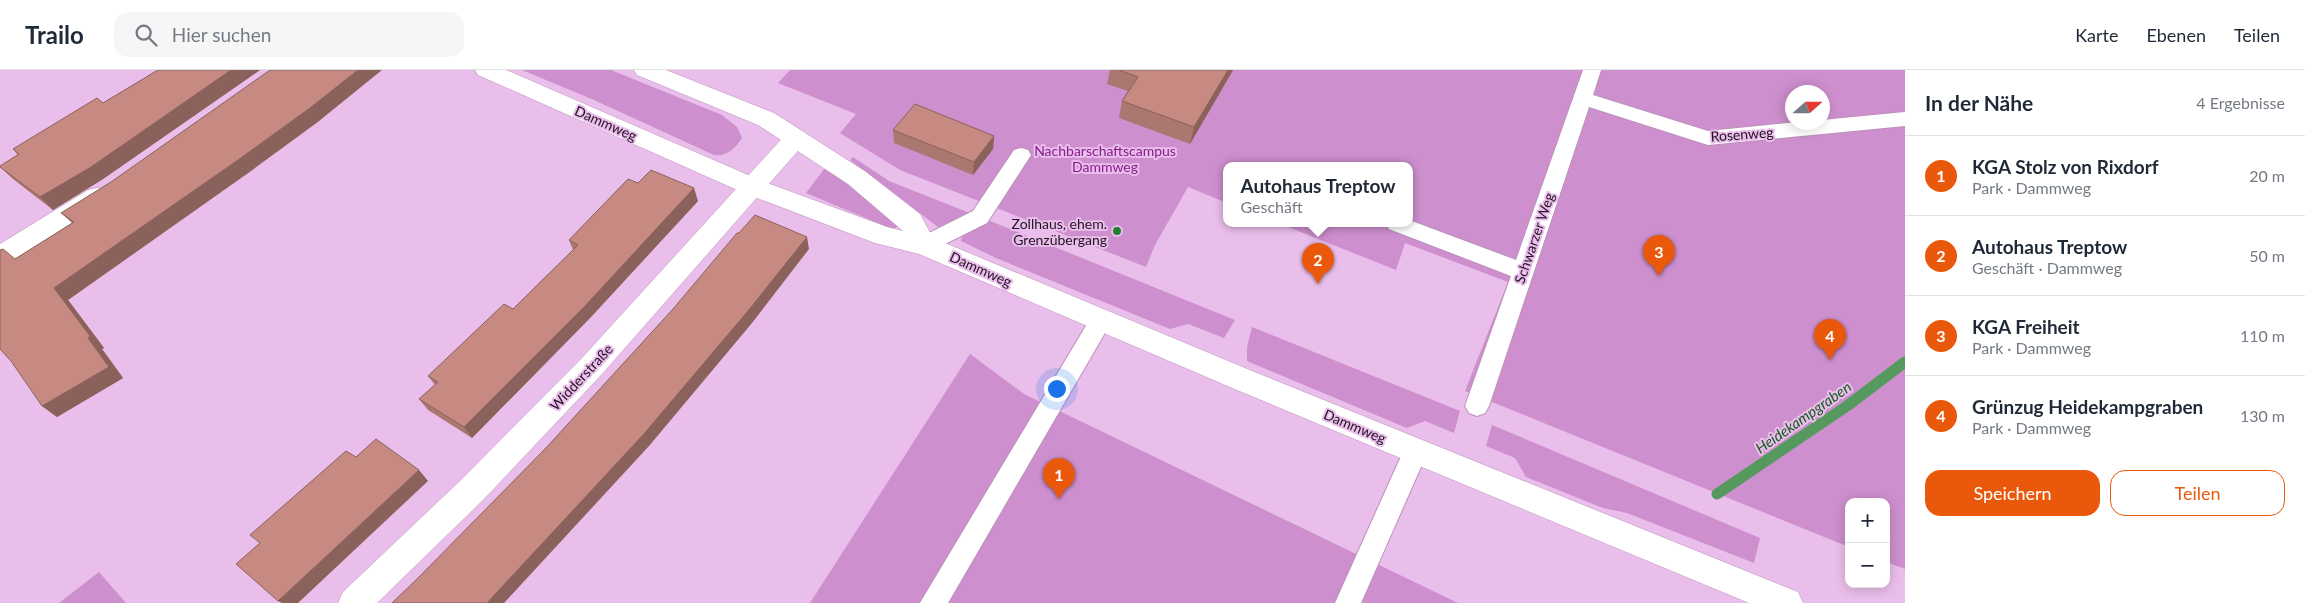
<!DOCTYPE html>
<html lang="de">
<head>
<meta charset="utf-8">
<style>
  :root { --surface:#fff; --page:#f6f6f7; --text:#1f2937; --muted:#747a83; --line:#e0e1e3; --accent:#ea580c }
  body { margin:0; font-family:Lato,sans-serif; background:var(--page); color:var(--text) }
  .controls { position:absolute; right:15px; bottom:15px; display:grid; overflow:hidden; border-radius:10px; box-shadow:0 2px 12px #0003 }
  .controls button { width:45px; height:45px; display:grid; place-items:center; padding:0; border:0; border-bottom:1px solid var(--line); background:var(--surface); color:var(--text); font:25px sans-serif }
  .compass { position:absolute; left:1785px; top:15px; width:45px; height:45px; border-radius:50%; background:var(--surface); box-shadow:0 2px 12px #0003; rotate:69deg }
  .you { position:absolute; left:1056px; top:318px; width:18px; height:18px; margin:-12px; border:4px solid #fff; border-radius:50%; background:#1a73e8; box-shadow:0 0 0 8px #1a73e833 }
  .badge { display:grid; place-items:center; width:32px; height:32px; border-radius:50%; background:var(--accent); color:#fff; font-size:16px; font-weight:700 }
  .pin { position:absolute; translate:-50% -41px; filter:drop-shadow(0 1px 2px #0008) }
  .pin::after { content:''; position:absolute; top:26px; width:18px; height:15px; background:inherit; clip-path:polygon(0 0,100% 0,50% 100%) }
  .popup { position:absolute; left:1223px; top:92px; width:190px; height:65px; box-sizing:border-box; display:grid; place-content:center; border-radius:10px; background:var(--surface); filter:drop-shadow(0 1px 4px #0005); font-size:16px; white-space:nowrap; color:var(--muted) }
  .popup b { font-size:19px; color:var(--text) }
  .popup::after { content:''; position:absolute; left:50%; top:100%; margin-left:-10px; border:10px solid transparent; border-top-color:var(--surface) }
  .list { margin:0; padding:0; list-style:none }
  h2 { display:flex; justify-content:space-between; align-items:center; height:65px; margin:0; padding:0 20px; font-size:21px }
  h2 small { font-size:16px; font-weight:400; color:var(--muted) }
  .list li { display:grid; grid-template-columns:32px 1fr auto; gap:15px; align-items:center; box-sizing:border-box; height:80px; padding:0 20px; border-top:1px solid var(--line) }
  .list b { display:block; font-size:19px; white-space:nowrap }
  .list p { margin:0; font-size:16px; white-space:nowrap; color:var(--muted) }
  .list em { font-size:16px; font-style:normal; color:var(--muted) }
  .actions { display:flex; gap:10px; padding:15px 20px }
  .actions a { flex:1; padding:11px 0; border:1px solid var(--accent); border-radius:15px; text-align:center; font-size:18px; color:var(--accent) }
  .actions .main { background:var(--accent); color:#fff }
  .icon { flex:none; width:28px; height:28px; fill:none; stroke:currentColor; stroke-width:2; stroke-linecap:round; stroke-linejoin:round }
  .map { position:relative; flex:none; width:1905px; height:533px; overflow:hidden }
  header { display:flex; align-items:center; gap:30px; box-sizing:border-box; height:70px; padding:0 25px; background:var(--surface); border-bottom:1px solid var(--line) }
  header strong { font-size:24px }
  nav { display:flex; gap:28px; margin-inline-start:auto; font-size:18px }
  .search { width:350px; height:45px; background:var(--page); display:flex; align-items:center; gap:12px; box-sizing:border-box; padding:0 18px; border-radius:15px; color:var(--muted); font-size:19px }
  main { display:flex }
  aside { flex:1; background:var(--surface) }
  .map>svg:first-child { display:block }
  .green { fill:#cd8fce; fill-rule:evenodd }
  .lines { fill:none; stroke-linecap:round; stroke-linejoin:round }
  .stream { stroke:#56995e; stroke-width:11 }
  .service-casing { stroke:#bc92bc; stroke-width:2 }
  .minor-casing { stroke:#bc92bc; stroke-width:1 }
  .tertiary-casing { stroke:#bc92bc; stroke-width:1 }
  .service { fill:#fff; fill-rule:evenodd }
  .minor { fill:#fff; fill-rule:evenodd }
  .tertiary { fill:#fff; fill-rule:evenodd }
  .wall { fill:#ab7771 }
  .shaded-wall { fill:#8b615c }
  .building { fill:#c78a83; stroke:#8b615c }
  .poi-dot { fill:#1f8032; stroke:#eabeea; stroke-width:2 }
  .labels { text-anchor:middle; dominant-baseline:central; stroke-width:4; stroke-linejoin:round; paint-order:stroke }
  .street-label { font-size:14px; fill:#231323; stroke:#eabeea }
  .park-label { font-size:14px; fill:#881c8d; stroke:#eabeea }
  .poi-label { font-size:14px; fill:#231323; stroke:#eabeea; text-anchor:end }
  .water-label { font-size:15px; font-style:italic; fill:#135b21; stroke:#eabeea }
</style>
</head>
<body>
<header>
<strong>Trailo</strong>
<div class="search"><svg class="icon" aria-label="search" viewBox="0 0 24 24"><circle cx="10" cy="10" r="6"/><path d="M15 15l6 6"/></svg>Hier suchen</div>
<nav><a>Karte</a><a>Ebenen</a><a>Teilen</a></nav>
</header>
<main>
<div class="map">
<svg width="1905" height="533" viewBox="0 0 1905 533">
  <rect width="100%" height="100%" fill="#eabeea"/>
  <g class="green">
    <path d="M 522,0 L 611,0 L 722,45 L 737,57 L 742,68 C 736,78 726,87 714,85 L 594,30 Z"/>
    <path d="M 790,0 L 1905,0 L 1905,499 L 1886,492 L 1886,432 L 1849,432 L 1849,477 L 1465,321 L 1508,212 L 1405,173 L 1396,200 L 1278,153 L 1409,153 L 1409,95 L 1227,95 L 1227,133 L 1188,117 L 1155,175 L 1146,197 L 900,100 L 840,63 L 856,44 L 778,13 ZM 1792,22 L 1822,22 L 1822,52 L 1792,52 Z"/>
    <polygon points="853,87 889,111 972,144 938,157 850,90"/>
    <polygon points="825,98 843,110 900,156 892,159 806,123"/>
    <polygon points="988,150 1235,250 1224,268 1188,254 1170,259 996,188 961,171 963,163"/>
    <polygon points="1252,257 1460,341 1454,363 1425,351 1407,358 1247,291 1247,277"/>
    <polygon points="970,284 1024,324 1458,533 810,533"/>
    <polygon points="1492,355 1760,468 1754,493 1627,443 1603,438 1526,407 1515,388 1486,376"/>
    <polygon points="99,502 126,533 59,533"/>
  </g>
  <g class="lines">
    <polyline class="stream" points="1717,424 1847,336 1905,292"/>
    <defs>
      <g id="service">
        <polygon points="1583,0 1601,0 1593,25 1708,61 1798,52 1822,52 1822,50 1905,42 1905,56 1708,75 1589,37 1489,336 1485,343 1477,346 1469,343 1465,336 1511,206 1389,159 1386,153 1409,153 1409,150 1516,190"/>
        <polygon points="1021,78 1028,80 1031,85 987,153 931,181 924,183 917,181 913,175 917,169 973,141 1014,80"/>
        <polygon points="1101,241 1109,244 1112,250 1109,256 948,533 920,533 1093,244"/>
        <polygon points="1416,370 1425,373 1428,381 1361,533 1335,533 1407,373"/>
      </g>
      <g id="minor">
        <polygon points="796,60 804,62 808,68 804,74 602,304 484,429 377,533 338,533 343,522 462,409 582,288 788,62"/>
        <polygon points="97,118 106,120 109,127 106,134 9,194 0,197 0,174 88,120"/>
      </g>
      <polygon id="tertiary" points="475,0 506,0 762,111 887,157 903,161 848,114 758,55 637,5 634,0 666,0 774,43 866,102 920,144 933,168 1257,303 1798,522 1803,533 1749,533 1237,320 919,184 875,173 744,123 478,5"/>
    </defs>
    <use href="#service" class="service-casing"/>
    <use href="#minor" class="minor-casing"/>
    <use href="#tertiary" class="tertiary-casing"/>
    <use href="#service" class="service"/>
    <use href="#minor" class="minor"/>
    <use href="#tertiary" class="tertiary"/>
  </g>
  <g class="wall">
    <polygon points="158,0 260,0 103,109 53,140 13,109 0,97 18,85 13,79 103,33"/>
    <polygon points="1110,0 1233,0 1190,74 1119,48 1122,31 1128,21 1107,14"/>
    <polygon points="319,51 248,103 68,230 104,278 102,279 123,308 57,347 42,336 15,189 72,153 61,143 111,112"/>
    <polygon points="893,60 994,66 993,79 973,105 894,73"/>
    <polygon points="638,113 698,131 590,248 472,368 428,340 419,329 435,315 428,306 513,239 573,180 569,170"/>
  </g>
  <g class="shaded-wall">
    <polygon points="231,0 260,0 103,109 53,140 40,127"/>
    <polygon points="358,0 382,0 319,51 248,103 68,230 104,278 102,279 123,308 57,347 42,336 88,268 54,218"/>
    <polygon points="1228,0 1233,0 1190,74 1194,57"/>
    <polygon points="994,66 993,79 973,105 974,92"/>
    <polygon points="694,118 698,131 590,248 472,368 464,357"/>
    <polygon points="807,167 809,179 752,253 649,376 504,533 487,533"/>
    <polygon points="419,400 428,411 298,533 282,533 278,531"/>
  </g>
  <g class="building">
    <polygon points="158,0 231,0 91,97 40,127 0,97 0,96 19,84 13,79 97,28 103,33"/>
    <polygon points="270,0 358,0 310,38 238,90 54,218 90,266 88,268 109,297 42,336 11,291 0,279 0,180 3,179 15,189 74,152 61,143 111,112"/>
    <polygon points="1119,0 1228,0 1194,57 1122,31 1138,7"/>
    <polygon points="915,34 994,66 974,92 893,60"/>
    <polygon points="651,100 694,118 585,236 464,357 419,329 438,312 428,306 504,234 513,239 578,175 569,170 628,109 638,113"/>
    <polygon points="755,145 807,167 748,241 643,365 487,533 392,533 418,508 545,379 673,239 737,163 739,163"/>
    <polygon points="376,369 419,400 278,531 236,494 260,473 250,465 346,381 356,387"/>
  </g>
  <circle class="poi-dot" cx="1117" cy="161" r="5"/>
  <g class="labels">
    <g class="street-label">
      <text transform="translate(606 53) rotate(24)">Dammweg</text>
      <text transform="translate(1742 64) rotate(-4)">Rosenweg</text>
      <text transform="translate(1534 168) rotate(-71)">Schwarzer Weg</text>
      <text transform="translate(981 199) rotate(24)">Dammweg</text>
      <text transform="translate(581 307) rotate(-47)">Widderstraße</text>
      <text transform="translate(1355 356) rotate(23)">Dammweg</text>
    </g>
    <g class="park-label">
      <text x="1105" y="80">Nachbarschaftscampus<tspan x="1105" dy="16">Dammweg</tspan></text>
    </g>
    <g class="poi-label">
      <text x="1107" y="153">Zollhaus, ehem.<tspan x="1107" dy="16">Grenzübergang</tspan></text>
    </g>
    <g class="water-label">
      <text transform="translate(1803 347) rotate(-35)">Heidekampgraben</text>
    </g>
  </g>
</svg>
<div class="controls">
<button>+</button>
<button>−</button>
</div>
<svg class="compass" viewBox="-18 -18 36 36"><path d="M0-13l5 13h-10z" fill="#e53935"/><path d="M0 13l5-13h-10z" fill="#747a83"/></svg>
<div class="you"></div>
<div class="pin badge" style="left:1059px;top:429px">1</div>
<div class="pin badge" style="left:1318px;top:214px">2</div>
<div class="popup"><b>Autohaus Treptow</b>Geschäft</div>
<div class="pin badge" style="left:1659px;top:206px">3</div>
<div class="pin badge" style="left:1830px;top:290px">4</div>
</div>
<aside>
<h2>In der Nähe<small>4 Ergebnisse</small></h2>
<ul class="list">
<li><span class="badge">1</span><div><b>KGA Stolz von Rixdorf</b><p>Park · Dammweg</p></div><em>20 m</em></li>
<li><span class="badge">2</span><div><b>Autohaus Treptow</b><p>Geschäft · Dammweg</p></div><em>50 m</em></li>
<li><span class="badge">3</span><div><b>KGA Freiheit</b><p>Park · Dammweg</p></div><em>110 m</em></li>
<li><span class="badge">4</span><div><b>Grünzug Heidekampgraben</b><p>Park · Dammweg</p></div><em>130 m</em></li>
</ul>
<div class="actions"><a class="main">Speichern</a><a>Teilen</a></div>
</aside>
</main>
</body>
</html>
